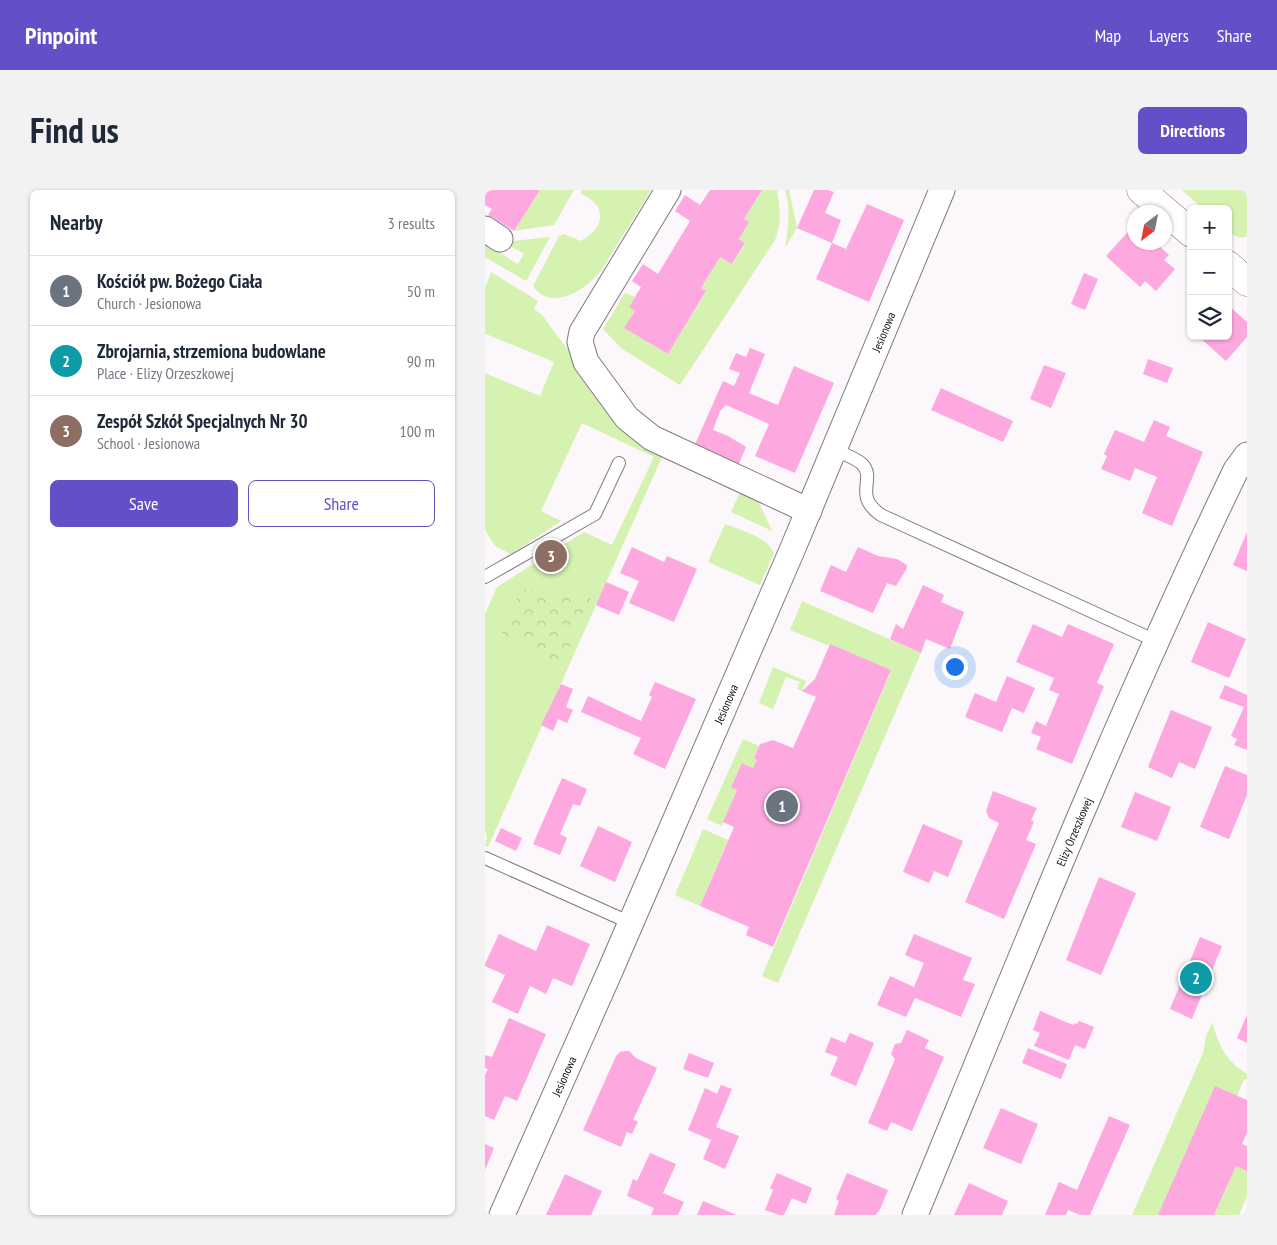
<!DOCTYPE html>
<html lang="en">
<head>
<meta charset="utf-8">
<style>
  :root { --surface:#fff; --page:#f2f2f3; --text:#1f2937; --muted:#747a83; --line:#e0e1e3; --accent:#6350c9 }
  body { margin:0; font-family:"PT Sans Narrow",sans-serif; background:var(--page); color:var(--text) }
  .controls { position:absolute; right:15px; top:15px; display:grid; overflow:hidden; border-radius:8px; box-shadow:0 1px 4px #0004 }
  .controls button { width:45px; height:45px; display:grid; place-items:center; padding:0; border:0; border-bottom:1px solid var(--line); background:var(--surface); color:var(--text); font:25px sans-serif }
  .compass { position:absolute; left:642px; top:15px; width:45px; height:45px; border-radius:50%; background:var(--surface); box-shadow:0 1px 4px #0004; rotate:212deg }
  .you { position:absolute; left:469px; top:476px; width:18px; height:18px; margin:-12px; border:4px solid #fff; border-radius:50%; background:#1a73e8; box-shadow:0 0 0 8px #1a73e833 }
  .badge { display:grid; place-items:center; width:32px; height:32px; border-radius:50%; background:var(--accent); color:#fff; font-size:16px; font-weight:700 }
  .pin { position:absolute; translate:-50% -50%; border:2px solid #fff; box-shadow:0 1px 5px #0006 }
  .list { margin:0; padding:0; list-style:none }
  h2 { display:flex; justify-content:space-between; align-items:center; height:65px; margin:0; padding:0 20px; font-size:21px }
  h2 small { font-size:16px; font-weight:400; color:var(--muted) }
  .list li { display:grid; grid-template-columns:32px 1fr auto; gap:15px; align-items:center; box-sizing:border-box; height:70px; padding:0 20px; border-top:1px solid var(--line) }
  .list b { display:block; font-size:19px; white-space:nowrap }
  .list p { margin:0; font-size:16px; white-space:nowrap; color:var(--muted) }
  .list em { font-size:16px; font-style:normal; color:var(--muted) }
  .actions { display:flex; gap:10px; padding:15px 20px }
  .actions a { flex:1; padding:11px 0; border:1px solid var(--accent); border-radius:8px; text-align:center; font-size:18px; color:var(--accent) }
  .actions .main { background:var(--accent); color:#fff }
  .icon { flex:none; width:28px; height:28px; fill:none; stroke:currentColor; stroke-width:2; stroke-linecap:round; stroke-linejoin:round }
  .map { position:relative; flex:none; width:762px; height:1025px; overflow:hidden; border-radius:8px }
  header { display:flex; align-items:center; gap:30px; box-sizing:border-box; height:70px; padding:0 25px; background:var(--accent); color:#fff }
  header strong { font-size:24px }
  nav { display:flex; gap:28px; margin-inline-start:auto; font-size:18px }
  .intro { display:flex; align-items:center; justify-content:space-between; box-sizing:border-box; height:120px; padding:0 30px }
  h1 { margin:0; font-size:35px }
  .button { padding:12px 22px; border-radius:8px; background:var(--accent); color:#fff; font-size:18px; font-weight:700 }
  main { display:flex; gap:30px; padding:0 30px }
  aside { flex:1; background:var(--surface); border-radius:8px; box-shadow:0 1px 4px #0004 }
  .map>svg:first-child { display:block }
  .grass { fill:#d5f2b1 }
  .park { fill:url(#park-crowns) }
  .building { fill:#fda9df }
  .lines { fill:none; stroke-linecap:round; stroke-linejoin:round }
  .service-casing { stroke:#7f7b7f; stroke-width:14 }
  .minor-casing { stroke:#7f7b7f; stroke-width:27 }
  .tertiary-casing { stroke:#7f7b7f; stroke-width:29 }
  .service { stroke:#fff; stroke-width:12 }
  .minor { stroke:#fff; stroke-width:25 }
  .tertiary { stroke:#fff; stroke-width:28 }
  .labels { text-anchor:middle; dominant-baseline:central; stroke-width:5; stroke-linejoin:round; paint-order:stroke }
  .street-label { font-size:12px; fill:#100e10; stroke:#fbf7fb }
</style>
</head>
<body>
<header>
<strong>Pinpoint</strong>
<nav><a>Map</a><a>Layers</a><a>Share</a></nav>
</header>
<div class="intro"><h1>Find us</h1><a class="button">Directions</a></div>
<main>
<aside>
<h2>Nearby<small>3 results</small></h2>
<ul class="list">
<li><span class="badge" style="background:#6b7280">1</span><div><b>Kościół pw. Bożego Ciała</b><p>Church · Jesionowa</p></div><em>50 m</em></li>
<li><span class="badge" style="background:#0f9aa8">2</span><div><b>Zbrojarnia, strzemiona budowlane</b><p>Place · Elizy Orzeszkowej</p></div><em>90 m</em></li>
<li><span class="badge" style="background:#8d6e63">3</span><div><b>Zespół Szkół Specjalnych Nr 30</b><p>School · Jesionowa</p></div><em>100 m</em></li>
</ul>
<div class="actions"><a class="main">Save</a><a>Share</a></div>
</aside>
<div class="map">
<svg width="762" height="1025" viewBox="0 0 762 1025">
  <defs>
    <pattern id="park-crowns" width="20" height="18" patternUnits="userSpaceOnUse" patternTransform="scale(1.25)"><rect width="20" height="18" fill="#d5f2b1"/><path d="M2 6a3 3 0 1 1 6 0M12 15a3 3 0 1 1 6 0" fill="none" stroke="#b6ce97"/></pattern>
  </defs>
  <rect width="100%" height="100%" fill="#fbf7fb"/>
  <g class="grass">
    <polygon points="55,0 89,0 69,35 29,41"/>
    <path d="M 96,0 L 166,0 C 155,19 143,37 131,56 C 126,64 121,74 115,82 C 99,101 66,122 48,96 L 74,46 L 79,44 L 96,51 C 120,38 123,15 96,4 Z"/>
    <path d="M 277,0 L 292,0 C 295,18 297,33 290,50 L 195,195 L 137,159 L 118,139 L 140,103 L 150,107 L 144,117 L 150,121 L 139,138 L 183,164 L 221,102 L 216,98 L 235,67 L 248,74 L 260,54 L 254,49 L 264,32 L 259,29 Z"/>
    <path d="M 300,0 L 304,0 L 312,38 L 300,58 C 303,38 306,20 300,0 Z"/>
    <path d="M 697,0 L 762,0 L 762,46 C 754,50 749,46 743,40 L 743,19 L 718,19 Z"/>
    <polygon points="65,47 41,91 0,67 0,53 33,74 39,64 19,52"/>
    <polygon points="6,82 53,111 49,119 57,125 140,237 178,265 3,657 0,656 2,647 0,640 0,424 12,397 99,342 127,355 169,267 97,233 56,321 76,331 26,364 10,356 0,340 0,183 55,206 69,172 1,144 0,145 0,98"/>
    <polygon points="257,298 273,311 287,341 246,322"/>
    <path d="M 240,334 C 255,340 283,347 289,363 L 275,395 L 223,372 Z"/>
    <polygon points="317,411 436,463 293,793 277,786 406,481 345,454 342,455 305,440"/>
    <polygon points="288,477 321,491 317,501 312,499 315,492 301,487 288,519 274,513"/>
    <polygon points="258,549 274,556 269,568 272,570 268,578 257,573 246,597 252,600 237,636 222,629"/>
    <polygon points="218,639 243,650 215,716 190,705"/>
    <path d="M 727,833 C 735,857 740,870 762,884 L 762,890 L 759,889 L 752,906 L 673,1025 L 647,1025 L 718,863 L 721,846 Z"/>
    <polygon points="751,976 762,981 762,1006 754,1025 729,1025"/>
  </g>
  <polygon class="park" points="36,399 106,408 76,476 17,443"/>
  <g class="building">
    <polygon points="0,0 55,0 29,41 3,25 7,19 0,15"/>
    <polygon points="225,0 277,0 259,29 264,32 254,49 260,53 247,74 235,67 216,98 221,101 183,164 139,138 150,121 144,117 156,97 147,91 158,74 173,84 205,31 190,21 200,5 215,15"/>
    <polygon points="329,0 343,0 349,2 340,23 356,30 347,53 312,38"/>
    <polygon points="382,14 419,30 384,112 331,89 347,53 361,59"/>
    <polygon points="650,34 650,52 670,52 684,65 679,70 690,79 671,101 660,91 655,97 621,66"/>
    <polygon points="599,83 613,89 600,120 586,114"/>
    <polygon points="743,115 762,132 762,147 741,171 713,146 743,146"/>
    <polygon points="265,158 280,164 264,203 293,215 309,176 349,193 310,283 270,266 284,234 241,215 235,221 228,240 243,246 261,257 252,278 208,259 238,191 249,196 255,183 244,179 251,163 261,167"/>
    <polygon points="663,169 688,178 682,193 658,184"/>
    <polygon points="559,175 581,183 566,218 545,209"/>
    <polygon points="456,198 528,231 518,252 446,220"/>
    <polygon points="669,230 685,237 681,246 718,262 687,336 657,323 672,287 650,278 645,291 616,279 622,266 619,264 630,240 659,252"/>
    <polygon points="762,342 762,381 748,375"/>
    <polygon points="147,357 179,372 182,366 212,379 189,432 144,413 154,391 135,383"/>
    <polygon points="373,357 393,366 412,369 422,375 421,380 411,396 402,393 388,423 335,401 346,375 361,382"/>
    <polygon points="121,392 144,402 134,425 111,415"/>
    <polygon points="438,395 459,405 456,412 479,422 465,459 441,449 436,463 405,449 411,434 418,439"/>
    <polygon points="723,432 761,449 744,488 706,472"/>
    <polygon points="548,434 577,447 583,434 629,454 612,493 619,496 587,574 551,559 556,547 546,543 551,531 561,536 574,504 564,500 569,488 531,472"/>
    <polygon points="345,454 406,480 288,757 261,745 264,737 215,716 249,637 238,632 252,600 246,597 257,573 268,578 272,570 269,568 275,554 288,550 308,558 331,507 317,501 330,489"/>
    <polygon points="522,486 550,498 539,523 527,518 517,542 480,527 490,503 511,512"/>
    <polygon points="170,492 211,509 180,579 148,564 156,548 96,522 103,506 156,531 167,507 164,505"/>
    <polygon points="76,494 88,499 81,517 88,520 82,533 73,529 68,541 56,535"/>
    <polygon points="740,495 762,505 762,560 749,555 752,549 746,546 759,517 734,508"/>
    <polygon points="686,520 727,537 710,579 694,572 687,588 663,577"/>
    <polygon points="740,576 762,585 762,605 744,649 715,637"/>
    <polygon points="77,588 102,599 95,616 88,614 75,644 82,648 75,665 48,654"/>
    <polygon points="508,601 552,618 546,630 549,632 541,650 551,654 519,729 480,712 514,633 504,628 501,621"/>
    <polygon points="650,602 686,617 672,651 636,637"/>
    <polygon points="438,634 478,651 463,687 449,681 444,693 418,682"/>
    <polygon points="113,636 147,652 130,692 95,676"/>
    <polygon points="16,638 37,648 31,661 10,651"/>
    <polygon points="614,687 651,703 616,785 581,770"/>
    <polygon points="62,735 105,754 87,796 68,788 61,804 45,796 33,824 7,812 20,785 0,776 0,774 14,744 51,761"/>
    <polygon points="429,744 487,768 478,790 490,794 476,827 430,808 421,827 392,815 405,786 429,797 439,773 420,765"/>
    <polygon points="715,747 737,756 707,829 685,819"/>
    <polygon points="555,821 588,835 589,833 592,834 594,831 609,837 600,859 590,855 584,870 549,856 555,843 548,840"/>
    <polygon points="762,825 762,853 752,848"/>
    <polygon points="24,828 61,844 32,911 20,906 9,930 0,926 0,885 3,879 0,878 0,865 7,867"/>
    <polygon points="422,840 444,850 440,858 459,867 427,941 406,932 402,941 383,933 410,869 406,864 410,854 416,853"/>
    <polygon points="365,843 389,853 371,896 345,885 353,867 340,862 346,847 360,853"/>
    <polygon points="543,858 582,874 576,889 537,873"/>
    <polygon points="140,861 144,861 151,868 172,878 148,930 153,931 147,944 142,942 136,957 98,940 131,866 135,862"/>
    <polygon points="204,863 229,873 223,888 198,879"/>
    <polygon points="236,895 247,899 231,937 254,946 240,979 218,969 226,950 203,940 220,898 232,904"/>
    <polygon points="730,896 762,910 762,943 757,954 762,956 762,981 751,976 729,1025 673,1025"/>
    <polygon points="516,918 553,934 536,974 498,958"/>
    <polygon points="624,926 645,935 605,1025 595,1025 583,1020 581,1025 560,1025 574,992 592,1000"/>
    <polygon points="0,954 9,958 0,980"/>
    <polygon points="165,963 191,974 178,1003 199,1012 193,1025 166,1025 169,1018 142,1006 148,989 152,991"/>
    <polygon points="292,983 327,998 321,1014 307,1008 299,1025 294,1025 280,1020 288,1000 285,998"/>
    <polygon points="362,983 403,1000 394,1022 393,1021 391,1025 349,1025 354,1011 351,1009"/>
    <polygon points="80,984 117,1001 106,1025 61,1025"/>
    <polygon points="484,993 523,1011 517,1025 469,1025"/>
    <polygon points="218,1011 252,1025 212,1025"/>
  </g>
  <g class="lines">
    <defs>
      <g id="service">
        <path d="M 350,260 C 358,264 371,268 377,274 C 392,289 367,305 396,325 L 671,451"/>
        <polyline points="0,387 110,324 134,273"/>
        <polyline points="0,668 146,733"/>
      </g>
      <g id="minor">
        <polyline points="183,0 97,142 95,152 101,172 142,228 167,248 324,321"/>
        <polyline points="0,39 15,49"/>
        <path id="s1" d="M 17,1025 L 125,781 L 308,358 L 457,0"/>
        <path id="s2" d="M 430,1025 C 533,775 633,524 751,280 L 762,265"/>
      </g>
      <g id="tertiary">
        <polyline points="656,0 706,43"/>
        <polyline points="743,75 762,92"/>
      </g>
    </defs>
    <use href="#service" class="service-casing"/>
    <use href="#minor" class="minor-casing"/>
    <use href="#tertiary" class="tertiary-casing"/>
    <use href="#service" class="service"/>
    <use href="#minor" class="minor"/>
    <use href="#tertiary" class="tertiary"/>
  </g>
  <g class="labels">
    <g class="street-label">
      <text stroke="none"><textPath href="#s1" startOffset="962">Jesionowa</textPath></text>
      <text stroke="none"><textPath href="#s1" startOffset="558">Jesionowa</textPath></text>
      <text stroke="none"><textPath href="#s2" startOffset="415">Elizy Orzeszkowej</textPath></text>
      <text stroke="none"><textPath href="#s1" startOffset="152">Jesionowa</textPath></text>
    </g>
  </g>
</svg>
<div class="controls">
<button>+</button>
<button>−</button>
<button><svg class="icon" aria-label="layers" viewBox="0 0 24 24"><path d="M12 4l9 5-9 5-9-5zM3 14l9 5 9-5"/></svg></button>
</div>
<svg class="compass" viewBox="-18 -18 36 36"><path d="M0-13l5 13h-10z" fill="#e53935"/><path d="M0 13l5-13h-10z" fill="#747a83"/></svg>
<div class="you"></div>
<div class="pin badge" style="left:297px;top:616px;background:#6b7280">1</div>
<div class="pin badge" style="left:711px;top:788px;background:#0f9aa8">2</div>
<div class="pin badge" style="left:66px;top:366px;background:#8d6e63">3</div>
</div>
</main>
</body>
</html>
